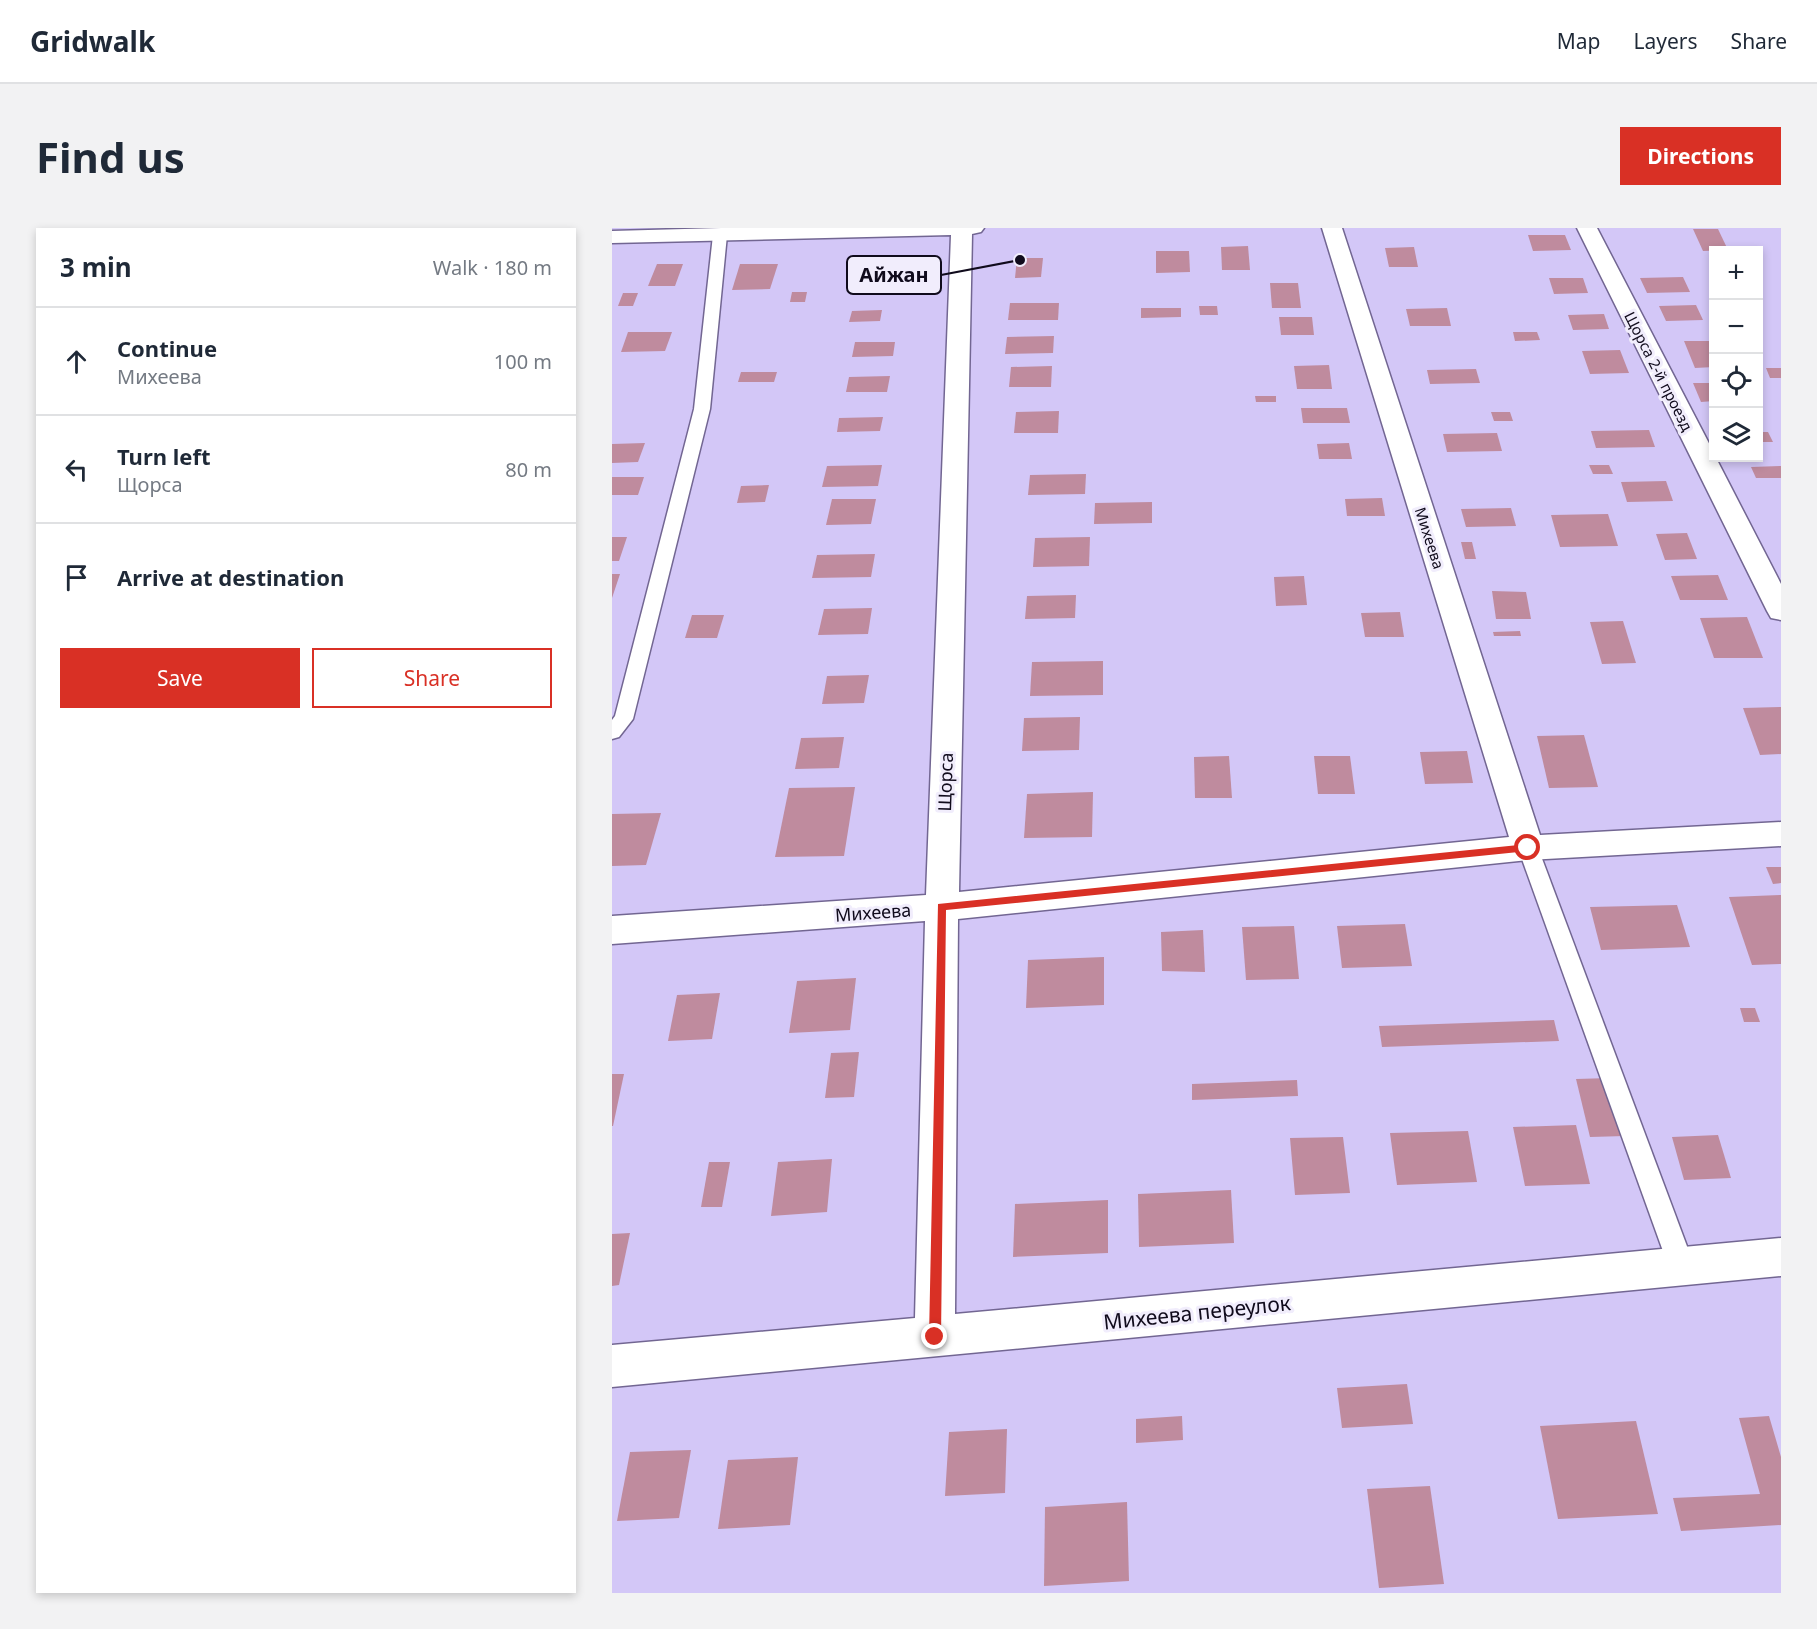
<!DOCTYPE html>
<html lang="en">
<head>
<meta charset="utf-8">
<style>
  :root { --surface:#fff; --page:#f2f2f3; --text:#1f2937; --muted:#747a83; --line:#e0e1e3; --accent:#d93025 }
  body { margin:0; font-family:"Noto Sans",sans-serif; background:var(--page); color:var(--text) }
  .controls { position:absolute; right:18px; top:18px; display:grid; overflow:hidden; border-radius:0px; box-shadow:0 3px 9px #0003 }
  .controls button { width:54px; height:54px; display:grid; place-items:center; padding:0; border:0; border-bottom:2px solid var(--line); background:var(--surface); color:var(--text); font:30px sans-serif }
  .stop { position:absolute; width:18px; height:18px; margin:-14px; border:4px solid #d93025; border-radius:50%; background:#fff }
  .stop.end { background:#d93025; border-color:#fff; box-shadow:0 2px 6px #0008 }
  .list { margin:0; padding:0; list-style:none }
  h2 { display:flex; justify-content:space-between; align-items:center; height:78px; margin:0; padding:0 24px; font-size:26px }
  h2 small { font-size:20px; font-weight:400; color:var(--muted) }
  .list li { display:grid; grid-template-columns:39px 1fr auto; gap:18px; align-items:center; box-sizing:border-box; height:108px; padding:0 24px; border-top:2px solid var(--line) }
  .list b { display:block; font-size:22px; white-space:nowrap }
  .list p { margin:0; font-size:20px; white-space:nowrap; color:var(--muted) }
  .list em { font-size:20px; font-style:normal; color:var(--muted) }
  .actions { display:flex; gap:12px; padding:18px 24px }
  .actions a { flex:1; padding:14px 0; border:2px solid var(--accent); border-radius:0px; text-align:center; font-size:21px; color:var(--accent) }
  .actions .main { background:var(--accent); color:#fff }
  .icon { flex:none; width:33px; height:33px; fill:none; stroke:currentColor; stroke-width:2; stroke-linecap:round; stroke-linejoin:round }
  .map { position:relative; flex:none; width:1169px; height:1365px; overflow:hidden; border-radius:0px }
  header { display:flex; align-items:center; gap:36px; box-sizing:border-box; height:84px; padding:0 30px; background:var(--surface); border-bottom:2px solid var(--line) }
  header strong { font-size:28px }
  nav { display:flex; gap:33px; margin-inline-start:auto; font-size:21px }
  .intro { display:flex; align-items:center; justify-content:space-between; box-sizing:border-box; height:144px; padding:0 36px }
  h1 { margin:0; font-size:42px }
  .button { padding:15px 27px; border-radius:0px; background:var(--accent); color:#fff; font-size:21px; font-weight:700 }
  main { display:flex; gap:36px; padding:0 36px }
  aside { flex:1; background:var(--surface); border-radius:0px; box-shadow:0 3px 9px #0003 }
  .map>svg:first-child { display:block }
  .building { fill:#bf8b9e }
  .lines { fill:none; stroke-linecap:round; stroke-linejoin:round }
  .lane-casing { stroke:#726692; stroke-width:3 }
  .street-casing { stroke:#726692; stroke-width:3 }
  .lane { fill:#fff; fill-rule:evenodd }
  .street { fill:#fff; fill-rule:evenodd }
  .route { fill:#d93025 }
  .labels { text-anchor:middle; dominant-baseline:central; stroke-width:6; stroke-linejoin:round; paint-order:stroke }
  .far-street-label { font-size:15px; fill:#100b1c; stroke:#f1edfc }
  .street-label { font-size:18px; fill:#100b1c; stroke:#f1edfc }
  .near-street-label { font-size:21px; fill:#100b1c; stroke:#f1edfc }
  .leader { fill:none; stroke:#100b1c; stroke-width:2 }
  .callout-dot { fill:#100b1c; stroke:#f1edfc; stroke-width:2 }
  .callout { fill:#f1edfc; stroke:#100b1c; stroke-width:2 }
  .callout-label { font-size:20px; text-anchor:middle; font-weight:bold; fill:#100b1c }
</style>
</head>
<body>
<header>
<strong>Gridwalk</strong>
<nav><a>Map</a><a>Layers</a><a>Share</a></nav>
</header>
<div class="intro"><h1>Find us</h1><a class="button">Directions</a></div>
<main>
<aside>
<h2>3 min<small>Walk · 180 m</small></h2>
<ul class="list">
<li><svg class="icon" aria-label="ahead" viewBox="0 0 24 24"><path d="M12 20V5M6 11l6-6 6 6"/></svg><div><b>Continue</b><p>Михеева</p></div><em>100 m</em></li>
<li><svg class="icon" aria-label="left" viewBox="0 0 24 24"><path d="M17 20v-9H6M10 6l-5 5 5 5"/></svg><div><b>Turn left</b><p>Щорса</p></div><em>80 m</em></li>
<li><svg class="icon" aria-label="arrive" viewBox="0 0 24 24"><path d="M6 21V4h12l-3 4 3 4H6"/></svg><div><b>Arrive at destination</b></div></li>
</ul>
<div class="actions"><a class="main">Save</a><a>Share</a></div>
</aside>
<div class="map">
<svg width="1169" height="1365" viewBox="0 0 1169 1365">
  <rect width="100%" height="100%" fill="#d3c7f7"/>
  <g class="building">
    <polygon points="1081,1 1106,1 1116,22 1091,23"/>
    <polygon points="916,7 953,7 959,22 921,23"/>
    <polygon points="636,18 638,42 610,42 609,19"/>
    <polygon points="802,19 806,39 777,39 773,20"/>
    <polygon points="544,23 577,23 578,44 544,45"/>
    <polygon points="405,30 431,30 429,49 403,50"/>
    <polygon points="45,36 71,36 63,58 36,58"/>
    <polygon points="128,36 166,36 158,61 120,62"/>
    <polygon points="1071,49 1078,64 1035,65 1028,50"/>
    <polygon points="937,50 971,50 976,65 942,66"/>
    <polygon points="658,55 686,55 689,80 660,80"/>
    <polygon points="180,64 195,64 193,74 178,74"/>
    <polygon points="11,65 26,65 21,78 6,78"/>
    <polygon points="398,75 447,75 446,92 396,92"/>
    <polygon points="1084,77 1091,92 1054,93 1047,78"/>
    <polygon points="587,78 605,78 606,87 588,87"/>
    <polygon points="529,80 569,80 569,89 529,90"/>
    <polygon points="835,80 839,98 798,98 794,81"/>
    <polygon points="270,82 268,93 237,94 240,83"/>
    <polygon points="992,86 997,101 961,102 956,87"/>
    <polygon points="667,89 700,89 702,107 669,107"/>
    <polygon points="16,104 60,104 53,123 9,124"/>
    <polygon points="901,104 925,104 928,112 903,113"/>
    <polygon points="442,108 441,125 393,126 395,109"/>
    <polygon points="1072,113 1102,113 1102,139 1083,140"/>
    <polygon points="243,114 283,114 281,128 240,129"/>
    <polygon points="1008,122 1017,145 978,146 970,123"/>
    <polygon points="717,137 720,161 685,161 682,138"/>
    <polygon points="440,138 439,159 397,159 399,139"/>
    <polygon points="1154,140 1169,140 1169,150 1158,150"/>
    <polygon points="864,141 868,155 818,156 815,142"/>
    <polygon points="129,144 165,144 162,154 126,154"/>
    <polygon points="278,148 275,164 234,164 237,149"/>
    <polygon points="1081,155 1102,155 1102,173 1089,174"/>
    <polygon points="643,168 664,168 664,174 644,174"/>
    <polygon points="689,180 735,180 738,195 691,195"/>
    <polygon points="447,183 446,205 402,205 404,184"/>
    <polygon points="879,184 898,184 901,193 882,193"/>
    <polygon points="271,189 268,203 225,204 227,190"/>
    <polygon points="1037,202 1043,219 984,220 979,203"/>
    <polygon points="1146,204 1156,204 1161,214 1146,214"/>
    <polygon points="885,205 890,223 835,224 831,206"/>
    <polygon points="33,215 26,234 0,235 0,216"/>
    <polygon points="737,215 740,231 707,231 705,216"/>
    <polygon points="270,237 266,258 210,259 215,238"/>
    <polygon points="977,237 997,237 1001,246 981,246"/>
    <polygon points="1169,238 1169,250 1144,250 1139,239"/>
    <polygon points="474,246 473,266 416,267 418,247"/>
    <polygon points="0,249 32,249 26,267 0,267"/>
    <polygon points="1054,253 1061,273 1015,274 1009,254"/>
    <polygon points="157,257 153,274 125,275 129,258"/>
    <polygon points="770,270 773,288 735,288 733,271"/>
    <polygon points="220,271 264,271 259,296 214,297"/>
    <polygon points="540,274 540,295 482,296 483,275"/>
    <polygon points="899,280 904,298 854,299 849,281"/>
    <polygon points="996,286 1006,318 948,319 939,287"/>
    <polygon points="1075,305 1085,331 1053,332 1044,306"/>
    <polygon points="0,309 15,309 7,333 0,333"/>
    <polygon points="478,309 477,338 421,339 423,310"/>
    <polygon points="849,314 860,314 864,331 853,331"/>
    <polygon points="263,326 259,349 200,350 205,327"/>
    <polygon points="0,346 8,346 0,370"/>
    <polygon points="1106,347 1116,372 1068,372 1059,348"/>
    <polygon points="692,348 695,377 664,378 662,349"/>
    <polygon points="880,363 914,364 919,391 884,391"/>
    <polygon points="464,367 463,390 413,391 415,368"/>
    <polygon points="260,380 256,406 206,407 212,381"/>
    <polygon points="788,384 792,409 753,409 749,385"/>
    <polygon points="80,387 112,387 105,410 73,410"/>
    <polygon points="1135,389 1151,430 1102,430 1088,390"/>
    <polygon points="1011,393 1024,435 990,436 978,394"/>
    <polygon points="908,403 909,408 882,408 881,404"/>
    <polygon points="491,433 491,467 418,468 420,434"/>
    <polygon points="257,447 252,475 210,476 215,448"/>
    <polygon points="1169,479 1169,526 1148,527 1131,480"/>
    <polygon points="468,489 467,522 410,523 412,490"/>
    <polygon points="972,507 986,559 937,560 925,508"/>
    <polygon points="232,509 227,540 183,541 189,510"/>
    <polygon points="855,523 861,555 813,556 808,524"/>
    <polygon points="617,528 620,570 583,570 582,529"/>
    <polygon points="702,528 738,528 743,566 706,566"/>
    <polygon points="243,559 232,628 163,629 177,560"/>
    <polygon points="481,564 480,609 412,610 415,566"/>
    <polygon points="49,585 34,637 0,638 0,586"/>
    <polygon points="1154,639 1169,639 1169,655 1161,656"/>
    <polygon points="1169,667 1169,736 1140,737 1117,669"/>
    <polygon points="1065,677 1078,719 989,722 978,679"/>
    <polygon points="793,696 800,738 730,740 725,698"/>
    <polygon points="682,698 687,751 634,752 630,699"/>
    <polygon points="591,702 593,744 550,743 549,704"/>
    <polygon points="492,729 492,777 414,780 416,732"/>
    <polygon points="244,750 238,802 177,805 185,753"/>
    <polygon points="108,765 100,811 56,813 65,767"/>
    <polygon points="1128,780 1143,780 1148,794 1132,794"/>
    <polygon points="942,792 947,813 770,819 767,798"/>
    <polygon points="247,824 242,869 213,870 219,825"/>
    <polygon points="0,846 12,846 1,898 0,898"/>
    <polygon points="998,850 1013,908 978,909 964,851"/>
    <polygon points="685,852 686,868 580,872 580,856"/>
    <polygon points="964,897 978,956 913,958 901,899"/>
    <polygon points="856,903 865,954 785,957 778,905"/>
    <polygon points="1106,907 1119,950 1072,952 1060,909"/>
    <polygon points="731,909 738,965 683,967 678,910"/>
    <polygon points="220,931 215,984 159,988 166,934"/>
    <polygon points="97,934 118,934 110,979 89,979"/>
    <polygon points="619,962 622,1015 527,1019 526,966"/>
    <polygon points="496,972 496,1025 401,1029 403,976"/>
    <polygon points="18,1005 7,1057 0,1058 0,1006"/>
    <polygon points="795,1156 801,1196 730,1200 725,1160"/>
    <polygon points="570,1188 571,1212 524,1215 524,1191"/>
    <polygon points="1157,1188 1169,1229 1169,1297 1069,1303 1061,1270 1148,1266 1127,1190"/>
    <polygon points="1024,1193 1046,1286 946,1291 928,1198"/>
    <polygon points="395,1201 393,1265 333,1268 337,1204"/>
    <polygon points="79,1222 67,1290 5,1293 18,1224"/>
    <polygon points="186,1229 178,1297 106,1301 116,1232"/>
    <polygon points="818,1258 832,1356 767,1360 755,1261"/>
    <polygon points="515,1274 517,1353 432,1358 433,1279"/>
  </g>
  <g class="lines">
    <defs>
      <g id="lane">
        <polygon points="108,3 115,7 98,181 21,491 7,509 0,511 0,492 3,488 82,181 101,7"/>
        <polygon points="916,612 923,614 926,620 1082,1037 1078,1046 1069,1049 1060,1046 1056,1037 906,620 909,614"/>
      </g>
      <g id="street">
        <polygon points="109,0 372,0 369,4 360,6 347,664 897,609 710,0 730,0 928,607 1169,594 1169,618 916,632 346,691 343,1086 1169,1010 1169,1048 0,1159 0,1117 303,1090 313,693 0,716 0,688 314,667 339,7 0,15 0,3"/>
        <polygon points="965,0 985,0 1102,225 1102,230 1104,230 1169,356 1169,392 1159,390 1155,383"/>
      </g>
    </defs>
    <use href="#lane" class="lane-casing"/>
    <use href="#street" class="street-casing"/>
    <use href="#lane" class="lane"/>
    <use href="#street" class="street"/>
  </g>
  <polygon class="route" points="916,616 920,620 916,623 334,682 329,1109 323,1115 318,1113 317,1109 326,676"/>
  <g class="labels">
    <g class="far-street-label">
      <text transform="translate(1047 143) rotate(63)">Щорса 2-й проезд</text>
      <text transform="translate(818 310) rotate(72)">Михеева</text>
    </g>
    <g class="street-label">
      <text transform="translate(333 554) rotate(-88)">Щорса</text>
      <text transform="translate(261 684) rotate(-4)">Михеева</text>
    </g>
    <g class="near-street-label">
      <text transform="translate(585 1084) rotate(-6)">Михеева переулок</text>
    </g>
  </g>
  <path class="leader" d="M408 32L329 47"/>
  <circle class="callout-dot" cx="408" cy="32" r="6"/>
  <rect class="callout" x="235" y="28" width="94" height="38" rx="6"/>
  <g class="callout-label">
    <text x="282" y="54">Айжан</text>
  </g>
</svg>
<div class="controls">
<button>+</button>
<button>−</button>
<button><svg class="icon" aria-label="locate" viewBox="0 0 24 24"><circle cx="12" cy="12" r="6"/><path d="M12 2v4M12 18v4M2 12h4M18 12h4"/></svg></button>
<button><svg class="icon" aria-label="layers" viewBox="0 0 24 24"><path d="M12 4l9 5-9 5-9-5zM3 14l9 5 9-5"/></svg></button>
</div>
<div class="stop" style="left:916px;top:620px"></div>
<div class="stop end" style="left:323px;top:1109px"></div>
</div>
</main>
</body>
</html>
